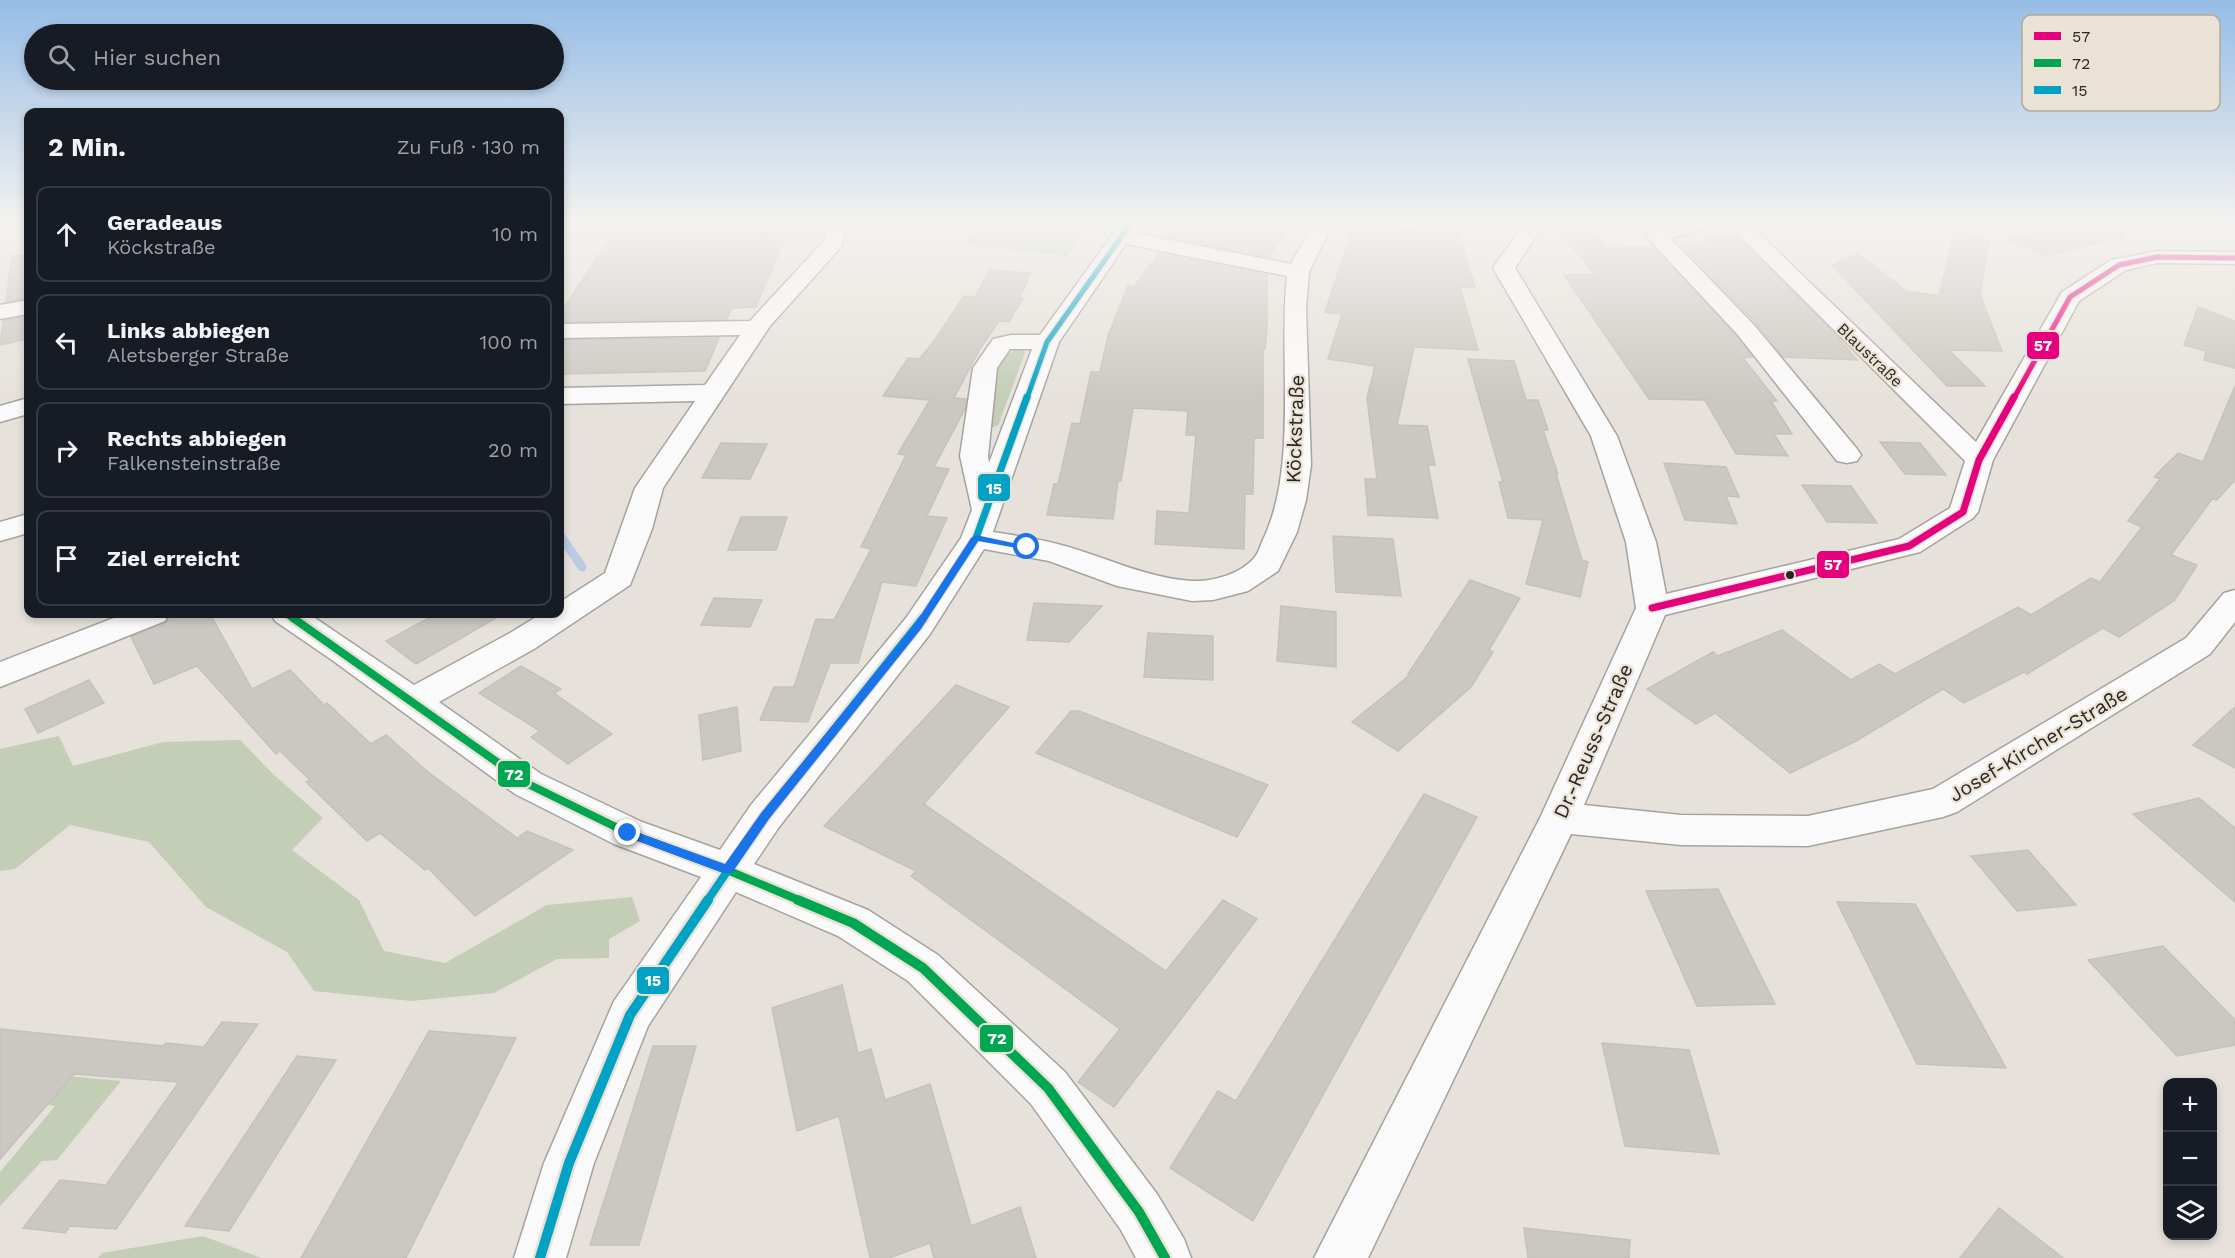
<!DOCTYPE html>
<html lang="de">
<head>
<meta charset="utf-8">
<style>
  :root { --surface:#171b24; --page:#242831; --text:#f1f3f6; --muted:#9ea1a6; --line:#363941 }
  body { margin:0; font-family:"Work Sans",sans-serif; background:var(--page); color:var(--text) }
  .controls { position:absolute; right:18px; bottom:18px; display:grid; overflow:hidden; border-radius:12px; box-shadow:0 3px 9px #0003 }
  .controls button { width:54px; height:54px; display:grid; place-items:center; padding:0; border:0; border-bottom:2px solid var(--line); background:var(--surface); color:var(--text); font:30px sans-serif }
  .stop { position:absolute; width:18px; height:18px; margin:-14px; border:4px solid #1a73e8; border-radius:50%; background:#fff }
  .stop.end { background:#1a73e8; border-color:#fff; box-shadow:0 2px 6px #0008 }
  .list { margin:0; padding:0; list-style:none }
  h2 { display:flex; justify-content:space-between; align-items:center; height:78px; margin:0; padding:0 24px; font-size:26px }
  h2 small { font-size:20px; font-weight:400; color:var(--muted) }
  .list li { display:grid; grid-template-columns:39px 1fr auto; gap:18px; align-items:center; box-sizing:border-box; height:96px; margin:0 12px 12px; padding:0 12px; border:2px solid var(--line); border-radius:12px }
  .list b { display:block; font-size:22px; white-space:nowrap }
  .list p { margin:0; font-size:20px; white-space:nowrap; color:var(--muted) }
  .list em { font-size:20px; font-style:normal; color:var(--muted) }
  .icon { flex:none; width:33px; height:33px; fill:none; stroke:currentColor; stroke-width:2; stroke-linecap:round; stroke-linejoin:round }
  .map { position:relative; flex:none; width:2235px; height:1258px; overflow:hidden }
  .search { position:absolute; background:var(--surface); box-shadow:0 3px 9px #0003; left:24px; top:24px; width:540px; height:66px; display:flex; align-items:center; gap:15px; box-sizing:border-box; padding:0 21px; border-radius:33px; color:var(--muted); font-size:22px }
  .panel { position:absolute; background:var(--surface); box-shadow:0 3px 9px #0003; left:24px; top:108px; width:540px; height:510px; border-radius:12px }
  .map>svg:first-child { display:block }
  .green { fill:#c4cdb6 }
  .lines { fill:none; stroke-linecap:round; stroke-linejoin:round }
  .stream { stroke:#bccbe3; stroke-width:9 }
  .building { fill:#cbc7c2; stroke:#c5c1bc; stroke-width:1.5 }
  .minor-casing { stroke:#a6a29d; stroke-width:3 }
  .minor { fill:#fbfafa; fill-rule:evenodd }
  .bus-1-far1-casing { stroke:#ebe2d6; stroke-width:8 }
  .bus-1-casing { stroke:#ebe2d6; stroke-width:10 }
  .bus-2-far2-casing { stroke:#ebe2d6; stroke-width:10 }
  .bus-2-far1-casing { stroke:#ebe2d6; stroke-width:13 }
  .bus-2-casing { stroke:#ebe2d6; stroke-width:15 }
  .bus-3-far3-casing { stroke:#ebe2d6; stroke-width:8 }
  .bus-3-far2-casing { stroke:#ebe2d6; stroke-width:10 }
  .bus-3-far1-casing { stroke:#ebe2d6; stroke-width:13 }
  .bus-3-casing { stroke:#ebe2d6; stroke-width:15 }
  .bus-1-far1 { stroke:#e5007d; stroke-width:5 }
  .bus-1 { stroke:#e5007d; stroke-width:7 }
  .bus-2-far2 { stroke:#00a651; stroke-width:7 }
  .bus-2-far1 { stroke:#00a651; stroke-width:8 }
  .bus-2 { stroke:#00a651; stroke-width:10 }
  .bus-3-far3 { stroke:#02a2c5; stroke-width:5 }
  .bus-3-far2 { stroke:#02a2c5; stroke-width:7 }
  .bus-3-far1 { stroke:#02a2c5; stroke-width:8 }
  .bus-3 { stroke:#02a2c5; stroke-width:10 }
  .route { fill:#1a73e8 }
  .bus-dot { fill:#2a2723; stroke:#ebe2d6; stroke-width:2 }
  .labels { text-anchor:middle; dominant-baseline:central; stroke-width:4.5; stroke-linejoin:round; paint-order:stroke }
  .far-street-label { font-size:16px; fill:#2a2723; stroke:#ebe2d6 }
  .street-label { font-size:20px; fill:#2a2723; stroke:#ebe2d6 }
  .key { fill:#ebe2d6; stroke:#b1aaa0; stroke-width:1.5 }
  .key-label { font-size:16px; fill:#2a2723 }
  .line-badge { stroke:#ebe2d6; stroke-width:2 }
  .badge-label { font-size:16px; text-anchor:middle; font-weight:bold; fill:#fff }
</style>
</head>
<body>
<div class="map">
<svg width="2235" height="1258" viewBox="0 0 2235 1258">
  <rect width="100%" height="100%" fill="#e6e1db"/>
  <g class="green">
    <polygon points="985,223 1091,223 1067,256 966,244"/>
    <polygon points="1015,350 1023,350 1025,353 998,426 989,428 993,374 1003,357"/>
    <polygon points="59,736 73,766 163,742 240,740 274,775 323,818 292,850 359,900 384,951 445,963 547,905 632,897 640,921 609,939 609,958 557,959 494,993 411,1001 314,991 287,952 206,907 149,842 70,825 15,869 0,871 0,749"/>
    <polygon points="0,1070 121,1081 57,1160 42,1161 0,1206 0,1172 55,1106 0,1098"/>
    <polygon points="203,1236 261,1258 98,1258 102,1253"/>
  </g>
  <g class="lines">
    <polyline class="stream" points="560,535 582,567"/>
  </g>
  <g class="building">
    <polygon points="1180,223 1207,223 1247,229 1251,223 1288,228 1269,257 1169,238"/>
    <polygon points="1355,223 1388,223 1387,228 1458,231 1475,288 1460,287 1478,350 1414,347 1397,425 1427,426 1435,465 1428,465 1438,518 1368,515 1365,479 1377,479 1367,398 1375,366 1328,359 1342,314 1325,312"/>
    <polygon points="1552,223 1586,223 1608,248 1653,247 1736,336 1753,357 1743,358 1777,401 1771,401 1792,434 1774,434 1788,456 1736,454 1705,400 1649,399 1564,275 1596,275"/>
    <polygon points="2121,226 2122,237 2046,256 2007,239 2057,227"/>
    <polygon points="1955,229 1989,241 1980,295 2002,351 1949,350 1985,386 1947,386 1832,265 1858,254 1906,291 1939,296"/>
    <polygon points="612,235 786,235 756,307 732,308 727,319 560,322 560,314"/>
    <polygon points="1702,238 1739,238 1836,335 1857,360 1783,357 1756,323 1681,246 1708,245"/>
    <polygon points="1159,253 1267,274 1267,329 1265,349 1263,349 1263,438 1254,438 1253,494 1245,494 1244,549 1155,544 1157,511 1189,513 1196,435 1186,435 1188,411 1133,408 1121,481 1118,481 1113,519 1047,515 1054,484 1058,484 1072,423 1080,424 1091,372 1100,372 1108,336 1128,286 1134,287"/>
    <polygon points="12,255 28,256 28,298 6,302"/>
    <polygon points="990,270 1031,273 1019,298 1023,298 1009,322 999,321 980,349 954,398 966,399 965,409 934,467 949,469 927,516 947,518 916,586 882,582 858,663 830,663 808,722 760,720 774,687 794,687 816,619 834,620 871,549 861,547 906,455 898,454 930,400 883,396 908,358 919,359 932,344 964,296 975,297"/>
    <polygon points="2198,307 2235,321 2235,368 2204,360 2206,351 2184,345"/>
    <polygon points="28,316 28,339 0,345 3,321"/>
    <polygon points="719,338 705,371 560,374 560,340"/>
    <polygon points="1468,359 1514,361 1526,400 1538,400 1548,430 1543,430 1558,474 1556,474 1582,560 1588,562 1580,597 1526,584 1543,520 1508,518 1499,482 1503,482"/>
    <polygon points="2235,386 2235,480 2217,500 2212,499 2171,555 2197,565 2175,600 2119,637 2103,628 2027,674 2024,672 1964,703 1943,689 1856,741 1790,773 1715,713 1696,724 1647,689 1713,652 1718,656 1782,630 1851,680 1879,664 1895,674 2018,607 2031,615 2091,578 2100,582 2142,527 2128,521 2160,479 2154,477 2178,453 2203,462"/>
    <polygon points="1880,442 1920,443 1946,475 1905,474"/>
    <polygon points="721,443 767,444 750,479 702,478"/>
    <polygon points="1664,463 1726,467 1739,497 1726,496 1737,524 1685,520"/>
    <polygon points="1802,485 1851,486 1877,523 1827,522"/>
    <polygon points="741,517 787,517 776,550 728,550"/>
    <polygon points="1333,536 1393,539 1401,596 1336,592"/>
    <polygon points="1470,580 1520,598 1489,650 1493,652 1471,687 1398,751 1352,722 1411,674 1408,674"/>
    <polygon points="714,598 762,600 750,627 701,625"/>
    <polygon points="1034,603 1102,606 1069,642 1027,640"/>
    <polygon points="1281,606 1336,612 1336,667 1277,661"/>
    <polygon points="171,614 210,614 252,689 290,670 324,705 327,703 371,744 386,735 428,772 517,838 527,831 573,850 475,916 428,868 425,870 380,833 367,841 306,782 310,780 280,751 276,754 197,666 154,684 131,637 166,623"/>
    <polygon points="436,614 503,614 416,664 386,641"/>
    <polygon points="1148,633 1213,636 1213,680 1144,677"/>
    <polygon points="521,666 561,689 554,693 612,734 568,764 531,737 540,731 479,693"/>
    <polygon points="89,680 104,703 38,733 25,709"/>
    <polygon points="956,685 1009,707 924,804 1166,971 1223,900 1257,919 1114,1107 1078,1082 1120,1029 911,876 916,871 824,826"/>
    <polygon points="737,707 741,751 703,760 699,715"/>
    <polygon points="2235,707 2235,768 2193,745"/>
    <polygon points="1071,711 1079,711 1268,785 1237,837 1036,753"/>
    <polygon points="1424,794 1477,817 1253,1221 1170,1168 1218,1091 1236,1101"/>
    <polygon points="2199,798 2235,828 2235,902 2133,814"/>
    <polygon points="2028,850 2076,905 2017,911 1971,856"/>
    <polygon points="1718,889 1758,970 1775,1004 1697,1006 1646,891"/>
    <polygon points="1837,902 1915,904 2006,1068 1917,1064"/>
    <polygon points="2163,946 2235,1020 2235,1045 2177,1056 2088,960"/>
    <polygon points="842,985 858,1053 871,1049 885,1100 930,1084 971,1226 1020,1207 1036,1258 934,1258 930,1243 889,1258 870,1258 839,1116 797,1131 772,1008"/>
    <polygon points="222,1022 258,1024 116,1229 70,1226 65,1233 23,1228 60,1180 106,1185 179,1082 74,1074 0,1159 0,1029 163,1046 166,1043 204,1047"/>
    <polygon points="429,1031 516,1038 406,1258 301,1258"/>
    <polygon points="1602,1043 1689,1050 1719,1154 1625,1146"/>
    <polygon points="653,1046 696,1046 639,1245 590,1245"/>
    <polygon points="297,1056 336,1060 229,1231 185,1226"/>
    <polygon points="1999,1208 2063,1258 1960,1258"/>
    <polygon points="1524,1228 1630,1240 1629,1258 1528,1258"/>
  </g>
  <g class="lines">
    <defs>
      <g id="minor">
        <path d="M 560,223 L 844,223 L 847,227 L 841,247 L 770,326 L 663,488 L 652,529 L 630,585 L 534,649 L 439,702 L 541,774 L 642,822 L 720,850 L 751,805 L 906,618 L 961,538 L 972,510 L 960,456 L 973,368 L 993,339 L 1011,335 L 1040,335 L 1121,223 L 1141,223 L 1134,233 L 1291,264 L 1313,223 L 1333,223 L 1309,272 L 1306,308 L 1311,465 L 1306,500 L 1297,532 L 1278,571 L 1248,591 L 1213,600 L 1192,601 L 1117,586 L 1049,561 L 984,549 L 930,634 L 779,827 L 754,864 L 868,910 L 938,955 L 1065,1072 L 1157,1194 L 1184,1239 L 1191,1258 L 1136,1258 L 1121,1230 L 1031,1104 L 908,981 L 838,936 L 736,892 L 648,1026 L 594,1163 L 566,1258 L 514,1258 L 544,1163 L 614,1001 L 701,877 L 614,844 L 515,794 L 332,660 L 275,621 L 271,614 L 309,614 L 414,685 L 510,633 L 541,614 L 560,614 L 560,602 L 605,573 L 635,488 L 695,401 L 560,404 L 560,388 L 705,385 L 740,335 L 560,338 L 560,324 L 750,321 L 824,241 L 826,233 L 560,233 ZM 1126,244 L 1287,276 C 1278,360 1299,467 1262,542 C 1260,547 1258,554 1254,558 C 1241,574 1212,582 1192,581 C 1147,578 1107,558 1065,546 C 1041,539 1017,536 993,532 L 1059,342 ZM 1010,349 L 1032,349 L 989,463 L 988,456 L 997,368 Z"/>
        <polygon points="1525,223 1545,223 1515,268 1617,436 1656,542 1666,594 1899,539 1950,508 1965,461 1727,223 1748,223 1976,442 2062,292 2111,260 2157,251 2235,252 2235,264 2157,263 2126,270 2079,301 1993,460 1978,512 1973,518 1920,552 1665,615 1584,805 1681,815 1808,816 1933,789 2186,638 2224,593 2235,590 2235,622 2210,654 1957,812 1943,817 1808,846 1681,845 1571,834 1368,1258 1314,1258 1540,818 1636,608 1626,542 1591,436 1493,268"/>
        <polygon points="1680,223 1711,223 1708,227 1670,238 1754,325 1857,449 1861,455 1857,461 1847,463 1837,461 1738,335 1646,236 1649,232"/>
        <polygon points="28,300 28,314 0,319 0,305"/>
        <polygon points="28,398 28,414 0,422 0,406"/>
        <polygon points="28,514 28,533 0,541 0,522"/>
        <polygon points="124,614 169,614 165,621 0,687 0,662"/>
      </g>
    </defs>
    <use href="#minor" class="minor-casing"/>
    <use href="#minor" class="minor"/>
    <defs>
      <polyline id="bus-1-far1" points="2014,398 2070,297 2119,265 2157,257 2235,258"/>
      <polyline id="bus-1" points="1652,608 1909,546 1963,512 1979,460 2014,397"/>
      <polyline id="bus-2-far2" points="287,614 296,620"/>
      <polyline id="bus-2-far1" points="293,618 528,784 628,833 727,870 801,901"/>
      <polyline id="bus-2" points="798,900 853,923 923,968 1048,1088 1139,1212 1165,1258"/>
      <polyline id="bus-3-far3" points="1027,398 1047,342 1131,223"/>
      <polyline id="bus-3-far2" points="922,620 976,538 1027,397"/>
      <polyline id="bus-3-far1" points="707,901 765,816 923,618"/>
      <polyline id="bus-3" points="540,1258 569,1163 630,1015 708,900"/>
    </defs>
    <use href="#bus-1-far1" class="bus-1-far1-casing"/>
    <use href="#bus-1" class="bus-1-casing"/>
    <use href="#bus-2-far2" class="bus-2-far2-casing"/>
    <use href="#bus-2-far1" class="bus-2-far1-casing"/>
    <use href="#bus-2" class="bus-2-casing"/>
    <use href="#bus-3-far3" class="bus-3-far3-casing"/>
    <use href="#bus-3-far2" class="bus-3-far2-casing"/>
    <use href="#bus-3-far1" class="bus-3-far1-casing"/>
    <use href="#bus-3" class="bus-3-casing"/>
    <use href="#bus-1-far1" class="bus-1-far1"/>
    <use href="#bus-1" class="bus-1"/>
    <use href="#bus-2-far2" class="bus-2-far2"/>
    <use href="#bus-2-far1" class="bus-2-far1"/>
    <use href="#bus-2" class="bus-2"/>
    <use href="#bus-3-far3" class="bus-3-far3"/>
    <use href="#bus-3-far2" class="bus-3-far2"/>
    <use href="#bus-3-far1" class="bus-3-far1"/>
    <use href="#bus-3" class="bus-3"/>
  </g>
  <linearGradient id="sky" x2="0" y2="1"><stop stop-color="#96bde6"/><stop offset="0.56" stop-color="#f4f2ef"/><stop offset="1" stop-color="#f4f2ef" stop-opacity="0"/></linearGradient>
  <rect width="2235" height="399" fill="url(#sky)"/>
  <polygon class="route" points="976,535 1032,547 1027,550 978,541 921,629 769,819 732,873 723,873 624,836 622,833 628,829 725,864 761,813 915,624 971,538"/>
  <circle class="bus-dot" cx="1790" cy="575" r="5"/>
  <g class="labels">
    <g class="far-street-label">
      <text transform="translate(1870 355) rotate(44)">Blaustraße</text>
    </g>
    <g class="street-label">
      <text transform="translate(1295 429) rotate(-88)">Köckstraße</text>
      <text transform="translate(1593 741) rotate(-66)">Dr.-Reuss-Straße</text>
      <text transform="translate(2038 744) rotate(-31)">Josef-Kircher-Straße</text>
    </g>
  </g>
  <rect x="2022" y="15" width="198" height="96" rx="9" class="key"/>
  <rect x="2034" y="32" width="27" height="8" fill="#e5007d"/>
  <rect x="2034" y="59" width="27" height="8" fill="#00a651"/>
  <rect x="2034" y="86" width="27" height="8" fill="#02a2c5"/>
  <g class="key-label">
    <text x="2072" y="42">57</text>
    <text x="2072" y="69">72</text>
    <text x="2072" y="96">15</text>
  </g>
  <g class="line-badge">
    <rect x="2026" y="331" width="34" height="29" rx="6" fill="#e5007d"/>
    <rect x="977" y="473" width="34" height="29" rx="6" fill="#02a2c5"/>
    <rect x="1816" y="550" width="34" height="29" rx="6" fill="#e5007d"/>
    <rect x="497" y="760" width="34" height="28" rx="6" fill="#00a651"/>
    <rect x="636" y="966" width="34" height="29" rx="6" fill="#02a2c5"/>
    <rect x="979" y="1024" width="35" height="29" rx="6" fill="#00a651"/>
  </g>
  <g class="badge-label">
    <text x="2043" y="351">57</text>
    <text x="994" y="494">15</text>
    <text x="1833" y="570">57</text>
    <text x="514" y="780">72</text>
    <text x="653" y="986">15</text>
    <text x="997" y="1044">72</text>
  </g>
</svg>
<div class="controls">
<button>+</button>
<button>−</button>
<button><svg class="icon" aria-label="layers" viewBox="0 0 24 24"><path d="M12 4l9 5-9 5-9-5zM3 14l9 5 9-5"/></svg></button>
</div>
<div class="stop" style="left:1027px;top:547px"></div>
<div class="stop end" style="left:628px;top:833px"></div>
<div class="search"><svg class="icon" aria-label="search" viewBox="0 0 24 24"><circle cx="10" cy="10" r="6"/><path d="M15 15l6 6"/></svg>Hier suchen</div>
<section class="panel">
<h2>2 Min.<small>Zu Fuß · 130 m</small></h2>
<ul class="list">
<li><svg class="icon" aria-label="ahead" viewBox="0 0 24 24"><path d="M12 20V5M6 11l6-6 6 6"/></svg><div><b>Geradeaus</b><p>Köckstraße</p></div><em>10 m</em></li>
<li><svg class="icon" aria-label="left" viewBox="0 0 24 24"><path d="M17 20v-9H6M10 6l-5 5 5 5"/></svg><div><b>Links abbiegen</b><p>Aletsberger Straße</p></div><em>100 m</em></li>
<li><svg class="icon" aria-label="right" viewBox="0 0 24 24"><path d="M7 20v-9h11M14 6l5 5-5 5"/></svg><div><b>Rechts abbiegen</b><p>Falkensteinstraße</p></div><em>20 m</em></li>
<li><svg class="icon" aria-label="arrive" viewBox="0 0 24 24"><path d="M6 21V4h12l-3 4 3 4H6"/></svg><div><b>Ziel erreicht</b></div></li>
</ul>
</section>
</div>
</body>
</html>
